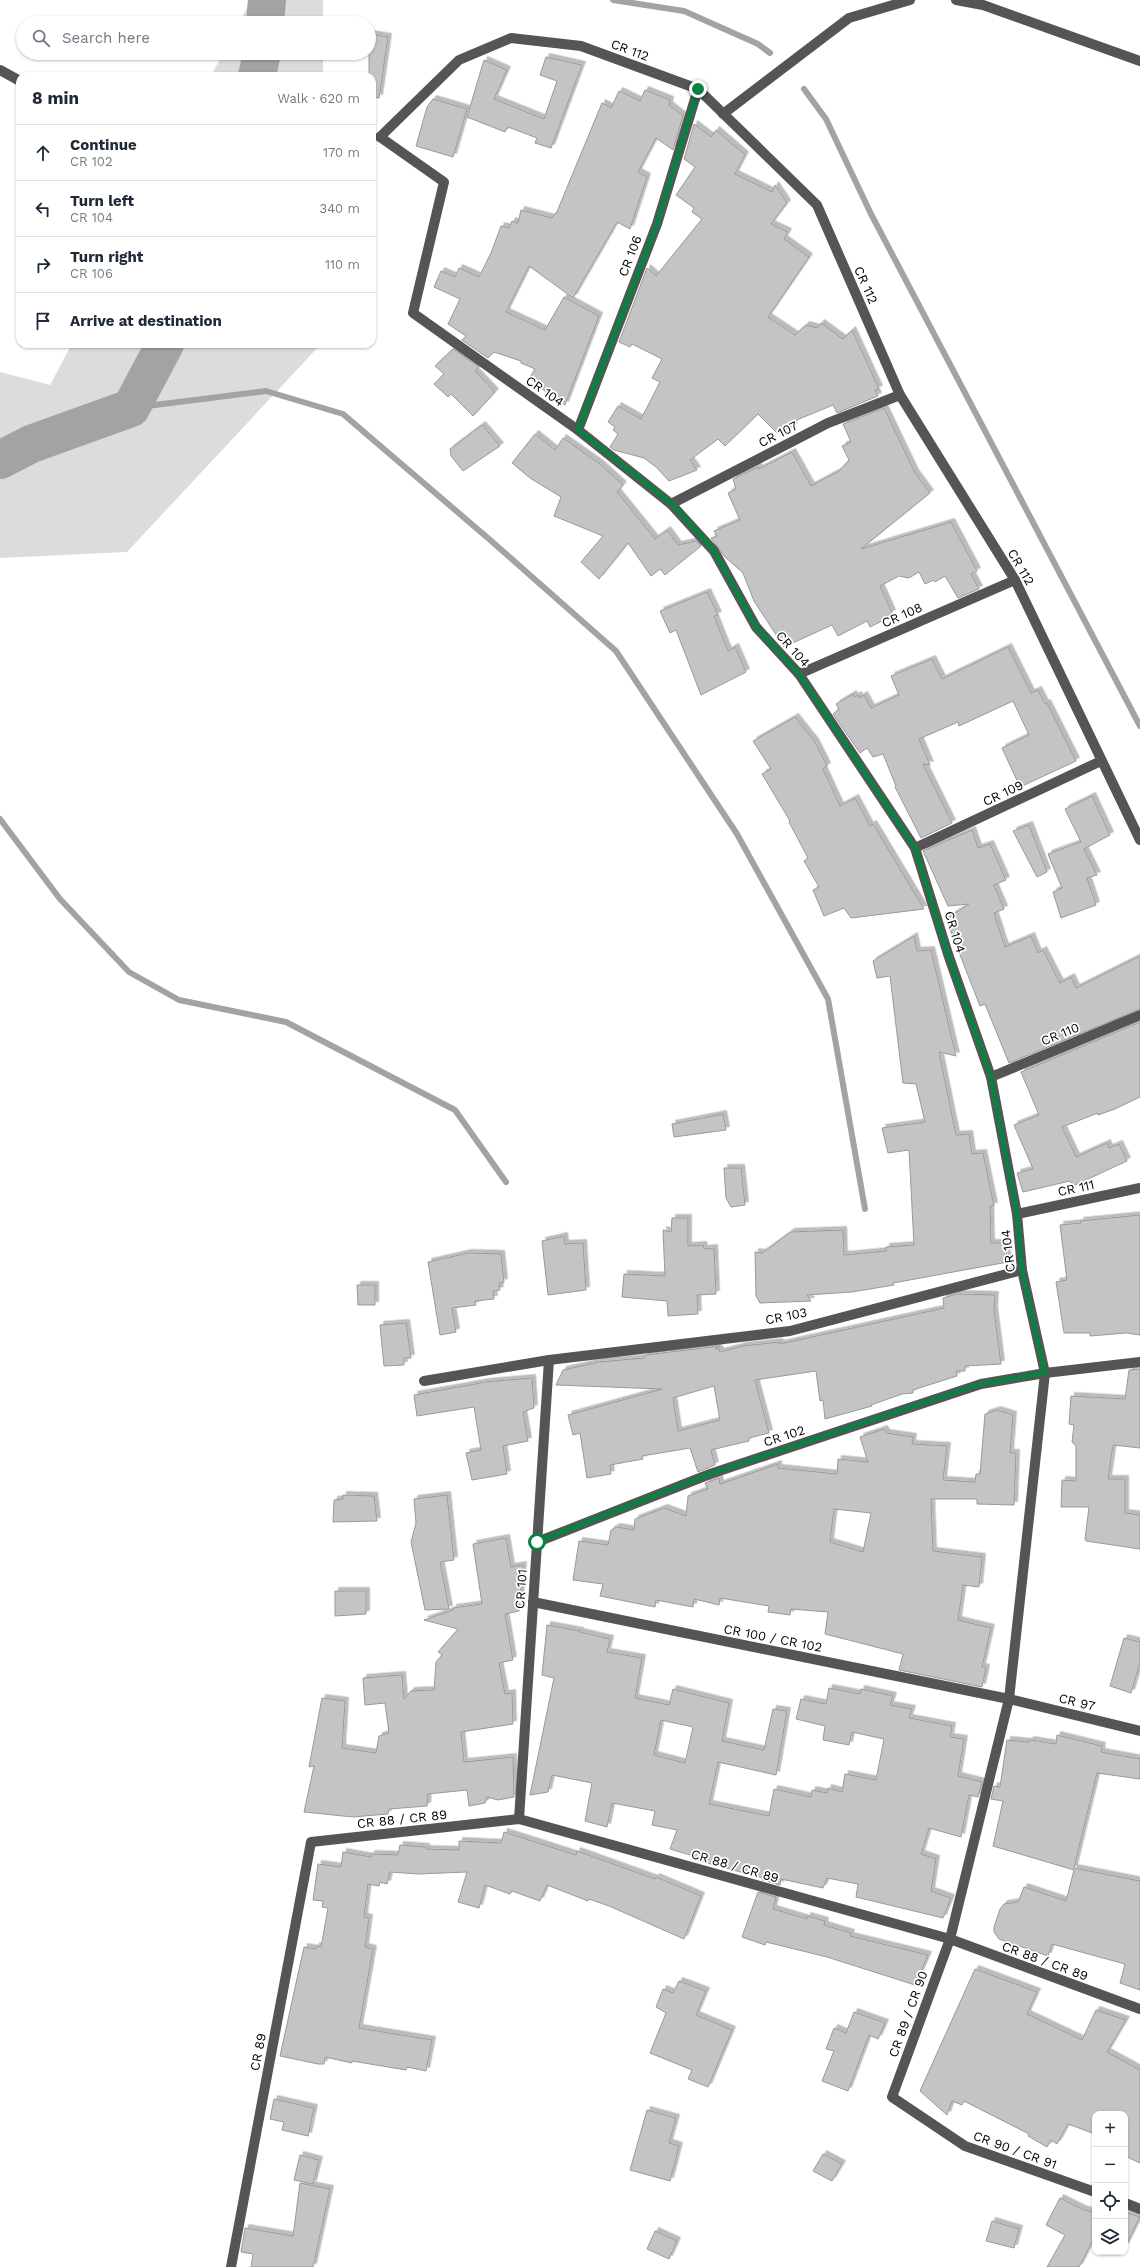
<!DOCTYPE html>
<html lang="en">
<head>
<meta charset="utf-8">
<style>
  :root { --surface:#fff; --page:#f2f2f3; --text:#1f2937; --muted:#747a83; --line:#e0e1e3 }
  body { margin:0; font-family:"Work Sans",sans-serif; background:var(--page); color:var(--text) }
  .controls { position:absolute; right:12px; bottom:12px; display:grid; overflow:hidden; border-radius:8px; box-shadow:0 1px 3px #0004 }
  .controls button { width:36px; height:36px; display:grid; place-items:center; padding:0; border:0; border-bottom:1px solid var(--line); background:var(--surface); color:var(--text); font:20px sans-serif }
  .stop { position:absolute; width:12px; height:12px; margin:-9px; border:3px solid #0b8043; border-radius:50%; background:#fff }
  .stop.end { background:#0b8043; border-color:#fff; box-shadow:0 1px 4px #0008 }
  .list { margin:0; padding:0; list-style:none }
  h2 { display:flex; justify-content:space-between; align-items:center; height:52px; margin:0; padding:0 16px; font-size:17px }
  h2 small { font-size:13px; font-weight:400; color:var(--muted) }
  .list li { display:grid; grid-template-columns:26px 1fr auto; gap:12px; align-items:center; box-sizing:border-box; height:56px; padding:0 16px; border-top:1px solid var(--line) }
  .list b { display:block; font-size:15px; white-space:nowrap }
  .list p { margin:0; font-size:13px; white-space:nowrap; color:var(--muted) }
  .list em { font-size:13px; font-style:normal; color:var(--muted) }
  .icon { flex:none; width:22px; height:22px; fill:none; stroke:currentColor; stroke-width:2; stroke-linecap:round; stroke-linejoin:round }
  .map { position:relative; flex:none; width:1140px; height:2267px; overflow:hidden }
  .search { position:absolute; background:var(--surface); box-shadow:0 1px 3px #0004; left:16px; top:16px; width:360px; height:44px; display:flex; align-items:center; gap:10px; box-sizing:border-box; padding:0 14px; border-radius:22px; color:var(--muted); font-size:15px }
  .panel { position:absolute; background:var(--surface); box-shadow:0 1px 3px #0004; left:16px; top:72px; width:360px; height:276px; border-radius:12px }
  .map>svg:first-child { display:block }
  .green { fill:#dcdcdc }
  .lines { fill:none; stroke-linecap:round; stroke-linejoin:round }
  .stream { stroke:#a3a3a3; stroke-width:6 }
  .river { stroke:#a3a3a3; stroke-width:38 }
  .building { fill:#c4c4c4; stroke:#999; fill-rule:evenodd; filter:url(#shadow) }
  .minor { stroke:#555; stroke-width:10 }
  .route { stroke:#0b8043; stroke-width:5 }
  .labels { text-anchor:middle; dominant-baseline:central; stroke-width:3.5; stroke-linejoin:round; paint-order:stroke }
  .street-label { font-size:13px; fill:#000; stroke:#fff }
</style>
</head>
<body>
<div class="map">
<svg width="1140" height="2267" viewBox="0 0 1140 2267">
  <defs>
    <filter id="shadow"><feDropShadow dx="3.5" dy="-3.5" stdDeviation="0" flood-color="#0004"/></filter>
  </defs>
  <rect width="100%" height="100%" fill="#fff"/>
  <g class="green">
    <polygon points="248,0 323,0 323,23 239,23 250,2"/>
    <polygon points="223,53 323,53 323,76 211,76"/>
    <polygon points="72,344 321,344 127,552 0,558 0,372 50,385"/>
  </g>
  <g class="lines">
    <g class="stream">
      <polyline points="613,0 684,11 758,44 770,53"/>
      <polyline points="804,89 826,119 871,214 1140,726"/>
      <polyline points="131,408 266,391 343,414 489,539 616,651 737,834 828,999 865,1209"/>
      <polyline points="0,819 60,899 129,972 179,1000 286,1022 455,1110 506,1182"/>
    </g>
    <g class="river">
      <polyline points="265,23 267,0"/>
      <polyline points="257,76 262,53"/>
      <polyline points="0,460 31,444 131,408 165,344"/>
    </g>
  </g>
  <g class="building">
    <polygon points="369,34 388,37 379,98 372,97 372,76 369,76"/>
    <polygon points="546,57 582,65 551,148 535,143 537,138 508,127 505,132 467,117 484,60 507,70 494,99 544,119 557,81 540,75"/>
    <polygon points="645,90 670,100 669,105 683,116 673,150 656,138 638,172 647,177 630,229 617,222 573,298 529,266 506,312 545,330 564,297 599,316 565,405 535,384 537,382 530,377 535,369 521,363 521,361 494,352 488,358 462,340 466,336 448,324 460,299 434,287 441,271 455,277 459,268 479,277 491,253 501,226 509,228 512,221 518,223 521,210 552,218 554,214 556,214 602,103 611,108 619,91 640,101"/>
    <polygon points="433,99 467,109 453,157 416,146 427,107"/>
    <polygon points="694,124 711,137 716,130 745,155 735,174 772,192 775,185 787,203 771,224 788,232 784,239 809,257 768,317 795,335 806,325 817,328 821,323 843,339 852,330 879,389 875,390 878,396 837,413 833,405 792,422 794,426 777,433 758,414 725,446 718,439 690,460 697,470 669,481 656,467 644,458 614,450 610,447 618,434 613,430 615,427 608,422 618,406 641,419 660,382 652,378 662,359 632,344 630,347 619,342 647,268 656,276 702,219 692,212 694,208 676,195 695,167 684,159"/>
    <polygon points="453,349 479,367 475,371 495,392 473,416 451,394 448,397 434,384 444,374 435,366"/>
    <polygon points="884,408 915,473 930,493 861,549 951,522 977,571 971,574 979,589 958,598 945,576 935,582 934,580 925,584 919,572 909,578 899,576 880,586 892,613 885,617 886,619 870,627 867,621 838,636 832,625 784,647 754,601 743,573 724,556 711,538 717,536 714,531 740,520 728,493 736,489 733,479 758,467 759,469 792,452 811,486 839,471 849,460 842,446 851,442 843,424"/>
    <polygon points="482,425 500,446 463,471 451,456 450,449"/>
    <polygon points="535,434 555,450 563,438 600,464 623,485 617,492 655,539 667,530 678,545 696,541 701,546 665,575 660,569 651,576 628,543 599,579 581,562 603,536 554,516 561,497 530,478 512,463"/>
    <polygon points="707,592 718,615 714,616 728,651 735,647 746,672 701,695 676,630 670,633 660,611"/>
    <polygon points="1008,647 1031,693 1038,690 1045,704 1047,703 1076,761 1020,787 1002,748 1029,735 1013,701 959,726 958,722 919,739 930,765 923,764 952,823 921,838 895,787 896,786 883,754 873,757 867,748 860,753 833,714 839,709 836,704 853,694 854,697 858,695 859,698 864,695 871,708 899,695 891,676 932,659 942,679"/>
    <polygon points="795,717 815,742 827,766 823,769 840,806 855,798 870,826 873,824 924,909 851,918 844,908 824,916 813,890 819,887 804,861 808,858 789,822 790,821 762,774 771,769 753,741"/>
    <polygon points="1092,796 1110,835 1084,849 1097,875 1087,878 1096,905 1061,918 1053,892 1062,888 1048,854 1081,842 1065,809"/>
    <polygon points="1029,825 1047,872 1037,877 1013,831"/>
    <polygon points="972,830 978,848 990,844 1006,880 994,885 1004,909 994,913 1005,947 1031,936 1038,953 1043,950 1060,983 1071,977 1076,988 1140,956 1140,1009 1009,1063 985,1004 980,1006 946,919 969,904 948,906 923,851"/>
    <polygon points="914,936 917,951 931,950 956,1056 939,1052 956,1135 969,1134 972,1154 983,1153 994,1206 990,1206 991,1243 1005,1243 1008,1262 893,1283 894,1285 852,1292 807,1295 811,1301 760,1303 756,1296 755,1252 762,1253 791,1232 843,1230 844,1255 886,1251 886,1247 914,1245 909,1150 888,1153 882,1128 925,1122 916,1084 903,1083 890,976 877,978 873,961"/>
    <polygon points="1140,1022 1140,1097 1115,1109 1098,1115 1098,1113 1062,1127 1076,1157 1107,1143 1109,1148 1119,1144 1127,1161 1073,1186 1070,1181 1023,1192 1017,1173 1033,1169 1014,1125 1039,1115 1021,1072"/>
    <polygon points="723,1114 726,1130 674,1137 672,1124"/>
    <polygon points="724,1168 741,1168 745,1205 731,1207 726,1198"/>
    <polygon points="1140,1215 1140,1335 1126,1333 1090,1336 1090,1333 1064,1333 1056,1282 1067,1280 1060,1225 1081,1223 1080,1221"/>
    <polygon points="672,1218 688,1218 688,1246 703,1245 704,1249 714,1248 716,1294 697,1295 698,1314 668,1316 667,1301 622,1297 624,1274 665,1276 663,1230 671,1232"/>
    <polygon points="564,1236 565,1244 583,1243 586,1290 548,1295 542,1241"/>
    <polygon points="468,1253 501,1254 504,1282 499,1283 500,1290 493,1291 494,1299 475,1301 476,1305 452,1308 456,1332 440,1335 428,1262"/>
    <polygon points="357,1285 375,1285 375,1305 358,1305"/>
    <path d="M 957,1294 L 995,1295 L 994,1310 L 1001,1364 L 965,1366 L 965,1371 L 956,1371 L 957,1376 L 913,1390 L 913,1393 L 902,1394 L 871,1405 L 872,1406 L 825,1419 L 823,1400 L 820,1401 L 816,1371 L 755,1380 L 769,1433 L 749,1438 L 749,1441 L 711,1450 L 715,1465 L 698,1472 L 690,1448 L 642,1456 L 643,1459 L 610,1465 L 611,1474 L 587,1478 L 580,1433 L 573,1435 L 568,1415 L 662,1389 L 556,1385 L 563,1370 L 599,1362 L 644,1358 L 645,1355 L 720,1346 L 715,1349 L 719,1349 L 720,1352 L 743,1346 L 779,1342 L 780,1344 L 944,1308 L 943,1298 ZM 714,1386 L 720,1420 L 678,1431 L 673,1398 Z"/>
    <polygon points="406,1323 411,1358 404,1358 404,1365 384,1366 380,1325"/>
    <polygon points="1140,1369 1140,1448 1113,1445 1108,1479 1125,1479 1125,1513 1140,1515 1140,1549 1086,1541 1085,1539 1089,1507 1061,1507 1062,1480 1076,1481 1076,1446 1072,1442 1074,1425 1069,1424 1071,1396 1125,1399 1129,1370"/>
    <polygon points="532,1378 534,1408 523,1412 528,1441 503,1446 507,1474 472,1480 466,1453 481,1450 474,1407 417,1416 414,1395 486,1382"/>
    <path d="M 997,1410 L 1013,1415 L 1010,1453 L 1016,1453 L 1014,1505 L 977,1504 L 977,1499 L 931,1499 L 933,1551 L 982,1557 L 979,1587 L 963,1585 L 958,1620 L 991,1628 L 982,1667 L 986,1668 L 982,1687 L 899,1670 L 903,1654 L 825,1634 L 828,1612 L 791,1609 L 790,1615 L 768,1612 L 769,1606 L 720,1598 L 719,1605 L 694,1599 L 693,1607 L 656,1600 L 655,1607 L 600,1596 L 603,1584 L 573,1580 L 579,1541 L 608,1545 L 611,1530 L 617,1527 L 634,1530 L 635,1519 L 664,1508 L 686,1516 L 688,1496 L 708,1489 L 705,1483 L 719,1478 L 720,1484 L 778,1464 L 778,1468 L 837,1474 L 838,1459 L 868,1462 L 860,1437 L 884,1429 L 886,1433 L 913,1437 L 912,1444 L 947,1446 L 943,1480 L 975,1482 L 976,1474 L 980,1474 L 985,1414 ZM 834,1509 L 871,1513 L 863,1552 L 830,1542 Z"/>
    <polygon points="343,1495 374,1496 377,1521 333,1522 334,1500 343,1499"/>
    <polygon points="447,1495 454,1560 440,1562 449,1609 425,1610 411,1542 416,1523 414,1499"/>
    <polygon points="506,1538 511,1567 523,1565 519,1611 505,1614 513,1660 499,1663 505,1694 512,1693 513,1724 461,1732 464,1762 513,1757 514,1797 498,1800 487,1797 485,1803 469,1806 467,1790 428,1794 427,1806 389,1809 388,1814 353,1817 304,1812 314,1766 309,1767 322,1698 345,1701 342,1748 376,1753 379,1736 389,1733 385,1703 365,1705 363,1678 402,1675 404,1699 411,1691 434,1690 436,1662 442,1655 438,1652 458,1629 424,1620 453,1610 453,1608 482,1604 473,1544"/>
    <polygon points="335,1591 366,1591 366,1614 335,1616"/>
    <path d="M 547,1625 L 580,1631 L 580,1632 L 610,1639 L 607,1652 L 642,1658 L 635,1698 L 669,1705 L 673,1689 L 729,1703 L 722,1741 L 764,1750 L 773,1709 L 787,1711 L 776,1775 L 718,1762 L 709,1804 L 769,1816 L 774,1789 L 811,1797 L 812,1790 L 827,1793 L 828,1788 L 842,1792 L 845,1774 L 876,1780 L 884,1739 L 852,1732 L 849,1745 L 823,1740 L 825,1726 L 796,1719 L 801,1699 L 826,1704 L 829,1688 L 860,1694 L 861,1689 L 893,1696 L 890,1705 L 912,1709 L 909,1718 L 952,1726 L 950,1737 L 964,1739 L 958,1776 L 982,1782 L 978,1797 L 969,1795 L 961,1837 L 929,1828 L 921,1854 L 936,1859 L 931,1891 L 951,1898 L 943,1918 L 856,1897 L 858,1884 L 827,1878 L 823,1888 L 781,1879 L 780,1885 L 762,1880 L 763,1878 L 696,1860 L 697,1857 L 670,1849 L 677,1830 L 652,1825 L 655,1811 L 612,1803 L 607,1827 L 585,1821 L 592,1783 L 552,1775 L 548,1792 L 530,1795 L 554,1678 L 542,1675 ZM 661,1720 L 693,1727 L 685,1763 L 654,1755 Z"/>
    <polygon points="1124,1638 1140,1642 1140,1663 1131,1693 1110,1686"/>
    <polygon points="1057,1735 1102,1746 1101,1752 1140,1759 1140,1779 1097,1773 1074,1868 1140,1881 1140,1990 1120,1983 1125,1964 1052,1944 1048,1956 999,1939 994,1932 994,1927 1000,1909 1004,1904 1018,1902 1024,1887 1066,1901 1074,1870 993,1846 1003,1801 991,1799 994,1786 1000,1787 1007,1740 1029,1742 1030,1740 1056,1744"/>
    <polygon points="504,1832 576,1855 577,1851 655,1879 656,1877 701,1896 684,1939 609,1906 589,1899 588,1901 547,1885 540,1901 512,1891 510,1894 485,1885 479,1908 458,1902 467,1872 418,1874 390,1872 387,1884 380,1882 379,1886 368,1884 364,1917 369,1918 365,1947 373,1949 359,2028 432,2040 426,2071 407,2067 406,2070 352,2061 352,2063 325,2057 324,2064 318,2064 280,2056 304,1947 316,1949 316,1946 321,1947 328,1908 322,1907 323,1901 313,1900 318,1864 341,1867 343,1852 371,1857 371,1854 398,1855 400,1845 426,1847 426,1849 459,1850 459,1841 501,1843"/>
    <polygon points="758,1892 776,1897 773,1909 807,1919 807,1916 825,1921 824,1925 851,1933 850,1936 928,1955 915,1985 827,1957 766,1942 765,1945 742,1937"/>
    <polygon points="975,1969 1037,1992 1027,2014 1082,2040 1096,2010 1126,2020 1107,2052 1140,2070 1140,2163 1125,2156 1125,2114 1095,2114 1095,2134 1068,2124 1057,2144 1051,2140 1047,2147 1028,2136 1029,2134 964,2101 962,2105 952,2101 947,2115 920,2091"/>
    <polygon points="679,1981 706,1991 696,2015 732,2030 708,2087 688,2079 692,2070 650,2053 666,2013 656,2007 663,1989 673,1993"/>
    <polygon points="854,2012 885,2023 878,2039 869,2035 848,2091 822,2081 834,2051 826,2049 834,2028 846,2033"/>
    <polygon points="274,2099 314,2108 308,2136 282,2130 284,2122 270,2119"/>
    <polygon points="647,2110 676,2118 669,2143 679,2146 670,2181 630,2170"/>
    <polygon points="823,2154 842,2164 832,2181 813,2171"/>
    <polygon points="300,2155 319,2160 313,2184 294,2180"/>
    <polygon points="300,2183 330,2189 313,2267 251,2267 253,2254 241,2252 245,2228 293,2236"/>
    <polygon points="1060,2198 1082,2209 1095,2213 1095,2242 1093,2240 1079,2267 1047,2267 1065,2235 1046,2225"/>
    <polygon points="1125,2212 1140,2217 1125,2247"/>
    <polygon points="992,2221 1019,2229 1014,2248 986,2241"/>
    <polygon points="655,2231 677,2241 669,2259 647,2249"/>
  </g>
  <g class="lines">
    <g class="minor">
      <polyline points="956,0 983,5 1140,61"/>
      <polyline points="0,70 20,81"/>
      <polyline points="723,114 849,18 910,0"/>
      <polyline points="380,137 444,182 413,313 578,430 671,504 714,551 756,627 799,674 915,848 948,954 991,1077 1017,1214 1022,1270 1045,1373 1009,1699 950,1939 892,2097 965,2146 1095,2192"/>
      <polyline points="380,137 459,60 511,38 581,46 698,89 817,205 900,395 1015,580 1140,840"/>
      <polyline points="578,430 657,224 698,89"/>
      <polyline points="671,504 828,423 900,395"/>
      <polyline points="799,674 1015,580"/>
      <polyline points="915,848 1101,761"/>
      <polyline points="991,1077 1140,1015"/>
      <polyline points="1017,1214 1140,1188"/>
      <polyline points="424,1381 549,1360 790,1331 1022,1270"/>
      <polyline points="537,1542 710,1474 981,1384 1045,1373 1140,1362"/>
      <polyline points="533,1602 1009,1699 1140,1731"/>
      <polyline points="519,1819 549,1360"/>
      <polyline points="1125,2203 1140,2209"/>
      <polyline points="231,2267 311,1842 519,1819 950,1939 1140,2009"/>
    </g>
  </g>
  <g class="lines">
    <polyline class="route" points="537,1542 710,1474 981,1384 1045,1373 1022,1270 1017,1214 991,1077 948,954 915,848 799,674 756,627 714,551 672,504 578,430 657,224 698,89"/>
  </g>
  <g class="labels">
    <g class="street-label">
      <text transform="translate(630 50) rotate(20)">CR 112</text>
      <text transform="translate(630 256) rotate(-69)">CR 106</text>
      <text transform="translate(866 285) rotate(66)">CR 112</text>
      <text transform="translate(545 391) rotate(35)">CR 104</text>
      <text transform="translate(778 434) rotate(-27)">CR 107</text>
      <text transform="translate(1021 567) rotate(60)">CR 112</text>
      <text transform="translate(902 615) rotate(-24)">CR 108</text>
      <text transform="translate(793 649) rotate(48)">CR 104</text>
      <text transform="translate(1003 793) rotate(-25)">CR 109</text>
      <text transform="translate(955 932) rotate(73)">CR 104</text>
      <text transform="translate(1060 1034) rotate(-22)">CR 110</text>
      <text transform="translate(1076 1188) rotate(-12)">CR 111</text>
      <text transform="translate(1008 1251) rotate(-97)">CR 104</text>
      <text transform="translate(786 1316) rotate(-11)">CR 103</text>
      <text transform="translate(784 1436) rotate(-18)">CR 102</text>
      <text transform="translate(521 1589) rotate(-86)">CR 101</text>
      <text transform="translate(773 1638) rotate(11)">CR 100 / CR 102</text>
      <text transform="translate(1077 1702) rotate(14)">CR 97</text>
      <text transform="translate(402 1819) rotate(-6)">CR 88 / CR 89</text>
      <text transform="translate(735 1866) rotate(16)">CR 88 / CR 89</text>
      <text transform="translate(1045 1961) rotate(20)">CR 88 / CR 89</text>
      <text transform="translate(908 2014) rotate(-70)">CR 89 / CR 90</text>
      <text transform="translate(258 2052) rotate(-79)">CR 89</text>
      <text transform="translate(1015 2150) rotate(20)">CR 90 / CR 91</text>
    </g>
  </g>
</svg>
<div class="controls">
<button>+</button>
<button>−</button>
<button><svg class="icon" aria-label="locate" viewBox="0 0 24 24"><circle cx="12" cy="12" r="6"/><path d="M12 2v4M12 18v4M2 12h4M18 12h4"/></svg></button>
<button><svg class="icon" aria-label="layers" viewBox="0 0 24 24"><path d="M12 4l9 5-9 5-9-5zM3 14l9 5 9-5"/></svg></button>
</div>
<div class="stop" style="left:537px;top:1542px"></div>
<div class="stop end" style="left:698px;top:89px"></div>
<div class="search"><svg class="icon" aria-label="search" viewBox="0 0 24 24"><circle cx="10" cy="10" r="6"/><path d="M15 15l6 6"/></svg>Search here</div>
<section class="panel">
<h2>8 min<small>Walk · 620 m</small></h2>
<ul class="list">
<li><svg class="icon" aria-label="ahead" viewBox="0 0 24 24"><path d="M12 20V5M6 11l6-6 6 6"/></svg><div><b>Continue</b><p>CR 102</p></div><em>170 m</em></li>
<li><svg class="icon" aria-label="left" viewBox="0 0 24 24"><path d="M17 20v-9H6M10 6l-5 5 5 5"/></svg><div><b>Turn left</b><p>CR 104</p></div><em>340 m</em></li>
<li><svg class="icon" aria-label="right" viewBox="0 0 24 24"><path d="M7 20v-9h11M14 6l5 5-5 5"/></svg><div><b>Turn right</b><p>CR 106</p></div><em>110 m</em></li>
<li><svg class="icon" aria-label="arrive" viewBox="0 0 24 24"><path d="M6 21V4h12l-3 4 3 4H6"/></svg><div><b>Arrive at destination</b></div></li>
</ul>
</section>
</div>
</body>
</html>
